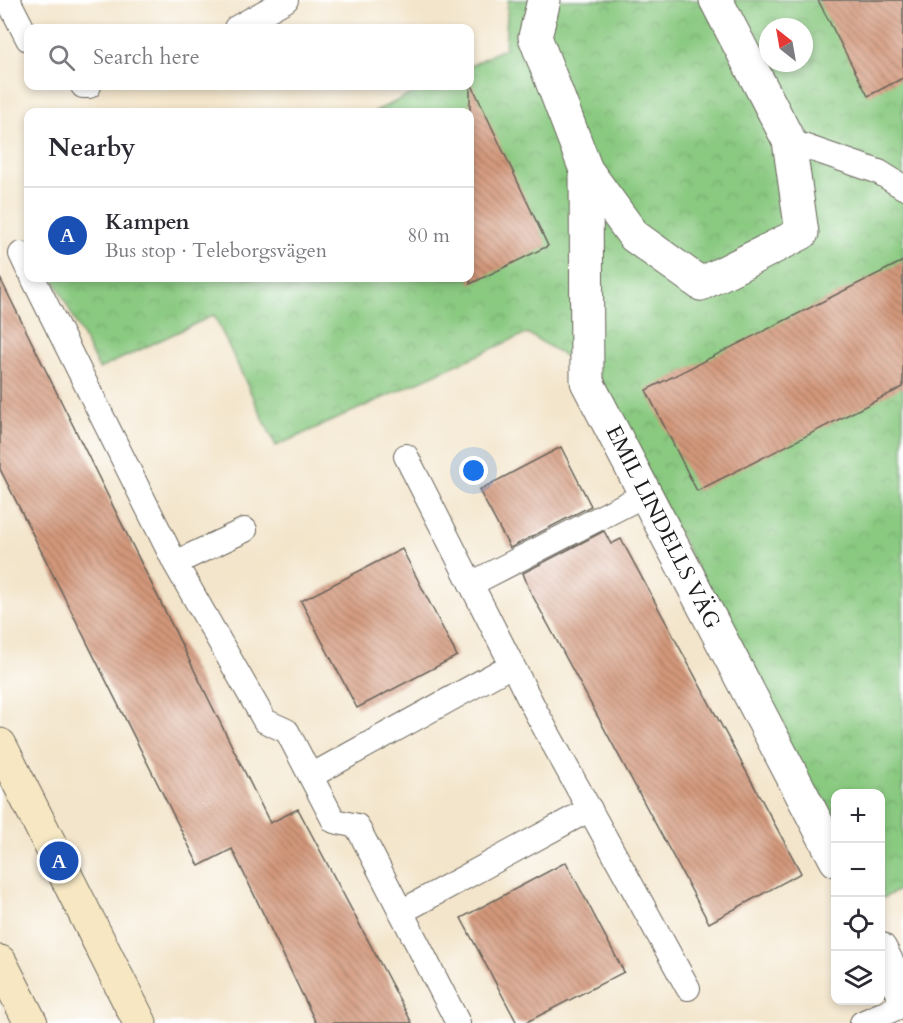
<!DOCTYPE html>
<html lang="en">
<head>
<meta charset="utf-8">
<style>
  :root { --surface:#fff; --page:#f7f7f7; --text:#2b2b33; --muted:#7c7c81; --line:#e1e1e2; --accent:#b45309 }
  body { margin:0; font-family:Cardo,serif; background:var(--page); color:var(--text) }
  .controls { position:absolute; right:18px; bottom:18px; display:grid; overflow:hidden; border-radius:12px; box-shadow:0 3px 9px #0003 }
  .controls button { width:54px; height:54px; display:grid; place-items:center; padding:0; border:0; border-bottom:2px solid var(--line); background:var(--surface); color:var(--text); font:30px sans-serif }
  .compass { position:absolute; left:759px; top:18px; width:54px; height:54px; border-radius:50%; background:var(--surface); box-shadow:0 3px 9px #0003; rotate:329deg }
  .you { position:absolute; left:474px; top:471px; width:21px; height:21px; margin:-15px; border:4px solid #fff; border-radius:50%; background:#1a73e8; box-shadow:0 0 0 9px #1a73e833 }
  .badge { display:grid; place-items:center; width:39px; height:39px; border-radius:50%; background:var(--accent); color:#fff; font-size:20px; font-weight:700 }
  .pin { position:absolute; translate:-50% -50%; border:3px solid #fff; box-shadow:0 2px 6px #0006 }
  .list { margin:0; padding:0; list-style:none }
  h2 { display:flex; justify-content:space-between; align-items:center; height:78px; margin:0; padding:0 24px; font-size:26px }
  h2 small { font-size:20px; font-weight:400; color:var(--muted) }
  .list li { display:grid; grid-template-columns:39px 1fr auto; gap:18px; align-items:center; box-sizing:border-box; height:96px; padding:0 24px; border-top:2px solid var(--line) }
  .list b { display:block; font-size:22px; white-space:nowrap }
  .list p { margin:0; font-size:20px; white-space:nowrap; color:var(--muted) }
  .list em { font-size:20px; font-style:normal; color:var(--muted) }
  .icon { flex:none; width:33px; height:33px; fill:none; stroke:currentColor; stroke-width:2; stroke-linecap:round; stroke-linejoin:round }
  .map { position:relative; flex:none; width:903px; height:1023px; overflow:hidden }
  .search { position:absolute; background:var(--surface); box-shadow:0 3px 9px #0003; left:24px; top:24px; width:450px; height:66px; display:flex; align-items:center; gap:15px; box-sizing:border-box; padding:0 21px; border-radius:12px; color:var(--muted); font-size:22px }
  .panel { position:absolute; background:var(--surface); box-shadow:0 3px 9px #0003; left:24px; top:108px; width:450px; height:174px; border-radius:12px }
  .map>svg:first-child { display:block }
  .park { fill:url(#park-crowns); stroke:#52724e; stroke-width:1.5; fill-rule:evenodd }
  .building { fill:url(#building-back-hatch) }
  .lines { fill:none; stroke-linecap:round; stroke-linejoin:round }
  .service-casing { stroke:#676259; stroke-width:26 }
  .minor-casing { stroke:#676259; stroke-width:35 }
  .secondary-casing { stroke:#676259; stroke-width:35 }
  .service { stroke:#fff; stroke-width:24 }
  .minor { stroke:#fff; stroke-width:33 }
  .secondary { stroke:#f7e8c3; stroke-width:33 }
  .labels { text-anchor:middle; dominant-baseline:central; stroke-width:6; stroke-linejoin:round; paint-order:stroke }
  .street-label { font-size:22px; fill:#1c1c1c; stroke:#fff }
</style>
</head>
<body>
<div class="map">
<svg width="903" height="1023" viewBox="0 0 903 1023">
  <defs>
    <pattern id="park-crowns" width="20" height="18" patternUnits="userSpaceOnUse" patternTransform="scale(1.5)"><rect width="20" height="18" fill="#89c980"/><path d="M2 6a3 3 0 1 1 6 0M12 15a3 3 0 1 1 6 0" fill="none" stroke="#76ac6e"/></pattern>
    <pattern id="building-back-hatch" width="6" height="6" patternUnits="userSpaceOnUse" patternTransform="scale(1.5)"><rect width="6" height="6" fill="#d3987b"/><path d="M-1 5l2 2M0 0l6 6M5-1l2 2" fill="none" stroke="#aa7b64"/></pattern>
  </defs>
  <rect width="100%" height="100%" fill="#fff"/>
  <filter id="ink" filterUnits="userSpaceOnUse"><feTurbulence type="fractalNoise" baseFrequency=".0167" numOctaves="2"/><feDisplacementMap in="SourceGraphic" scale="12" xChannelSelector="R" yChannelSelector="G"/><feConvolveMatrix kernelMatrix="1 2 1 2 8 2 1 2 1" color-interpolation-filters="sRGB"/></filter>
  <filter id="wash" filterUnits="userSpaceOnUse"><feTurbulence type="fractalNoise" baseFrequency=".008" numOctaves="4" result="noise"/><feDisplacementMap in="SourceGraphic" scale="24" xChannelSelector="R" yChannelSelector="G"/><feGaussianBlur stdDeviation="1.35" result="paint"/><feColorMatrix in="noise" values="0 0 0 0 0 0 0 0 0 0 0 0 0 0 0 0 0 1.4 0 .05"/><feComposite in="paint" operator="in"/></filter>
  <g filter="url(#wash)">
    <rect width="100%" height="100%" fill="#f3e5cb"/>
    <path class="park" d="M 508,0 L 903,0 L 903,888 L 881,899 L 880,794 L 836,794 L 835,836 L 598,376 L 527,333 L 276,446 L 214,315 L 99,369 L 54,279 L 55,278 L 470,278 L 470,112 L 373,112 L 429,86 L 470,86 L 470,66 L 505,48 ZM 768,27 L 804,27 L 804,63 L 768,63 Z"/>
    <g id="blocks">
      <g class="building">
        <polygon points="818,0 903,0 903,78 868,96"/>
        <polygon points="470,81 548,246 470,284"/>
        <polygon points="903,261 903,387 697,491 646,390"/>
        <polygon points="0,278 270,823 298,809 412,1023 316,1023 232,849 199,866 0,469"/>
        <polygon points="561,447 591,506 510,548 479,490"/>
        <polygon points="604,531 611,544 621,539 801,873 709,923 529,589 523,573"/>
        <polygon points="402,549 457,656 357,708 301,601"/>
        <polygon points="566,862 624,972 525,1023 517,1023 461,918"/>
      </g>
    </g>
  </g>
  <g filter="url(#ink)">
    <use href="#blocks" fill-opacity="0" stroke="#676259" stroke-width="1.5"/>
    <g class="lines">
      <defs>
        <g id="service">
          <polyline points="8,0 28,39"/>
          <polyline points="236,28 286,0"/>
          <polyline points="83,86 89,86"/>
          <polyline points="789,141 879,172 903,187"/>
          <polyline points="21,254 28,269"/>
          <polyline points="33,278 175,563 265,721 287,731 334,821 357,826 458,1023"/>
          <polyline points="406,456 536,712 688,988"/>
          <polyline points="175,563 245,530"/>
          <polyline points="471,584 646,494"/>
          <polyline points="311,776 512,665"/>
          <polyline points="401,912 590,809"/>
          <polyline points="862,1023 903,1005"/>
        </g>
        <g id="minor">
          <polyline points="544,0 535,37 586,170 587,382 836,860"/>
          <polyline points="586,170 634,236 701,284 802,233 789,141 716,0"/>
          <polyline points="880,949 903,994"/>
        </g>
        <g id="secondary">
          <polyline points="0,745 140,1023"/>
          <polyline points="0,962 31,1023"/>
        </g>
      </defs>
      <use href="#service" class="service-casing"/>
      <use href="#minor" class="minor-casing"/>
      <use href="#secondary" class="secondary-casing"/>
      <use href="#service" class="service"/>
      <use href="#minor" class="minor"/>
      <use href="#secondary" class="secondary"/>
    </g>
  </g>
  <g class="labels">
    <g class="street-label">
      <text transform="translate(663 527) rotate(63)">EMIL LINDELLS VÄG</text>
    </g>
  </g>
</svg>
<div class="controls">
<button>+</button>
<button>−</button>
<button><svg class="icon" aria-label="locate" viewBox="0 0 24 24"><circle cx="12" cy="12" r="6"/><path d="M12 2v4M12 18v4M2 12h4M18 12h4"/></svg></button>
<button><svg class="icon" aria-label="layers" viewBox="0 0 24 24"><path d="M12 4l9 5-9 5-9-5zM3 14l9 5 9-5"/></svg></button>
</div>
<svg class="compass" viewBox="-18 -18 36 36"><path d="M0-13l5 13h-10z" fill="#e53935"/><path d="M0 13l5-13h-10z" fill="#7c7c81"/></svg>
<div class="you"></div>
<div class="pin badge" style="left:59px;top:861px;background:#1a4fb4">A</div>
<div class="search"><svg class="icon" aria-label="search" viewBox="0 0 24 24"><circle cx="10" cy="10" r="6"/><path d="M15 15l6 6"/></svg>Search here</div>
<section class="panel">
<h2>Nearby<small></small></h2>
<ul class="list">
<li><span class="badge" style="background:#1a4fb4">A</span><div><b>Kampen</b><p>Bus stop · Teleborgsvägen</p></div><em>80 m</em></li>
</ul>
</section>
</div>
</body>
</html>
